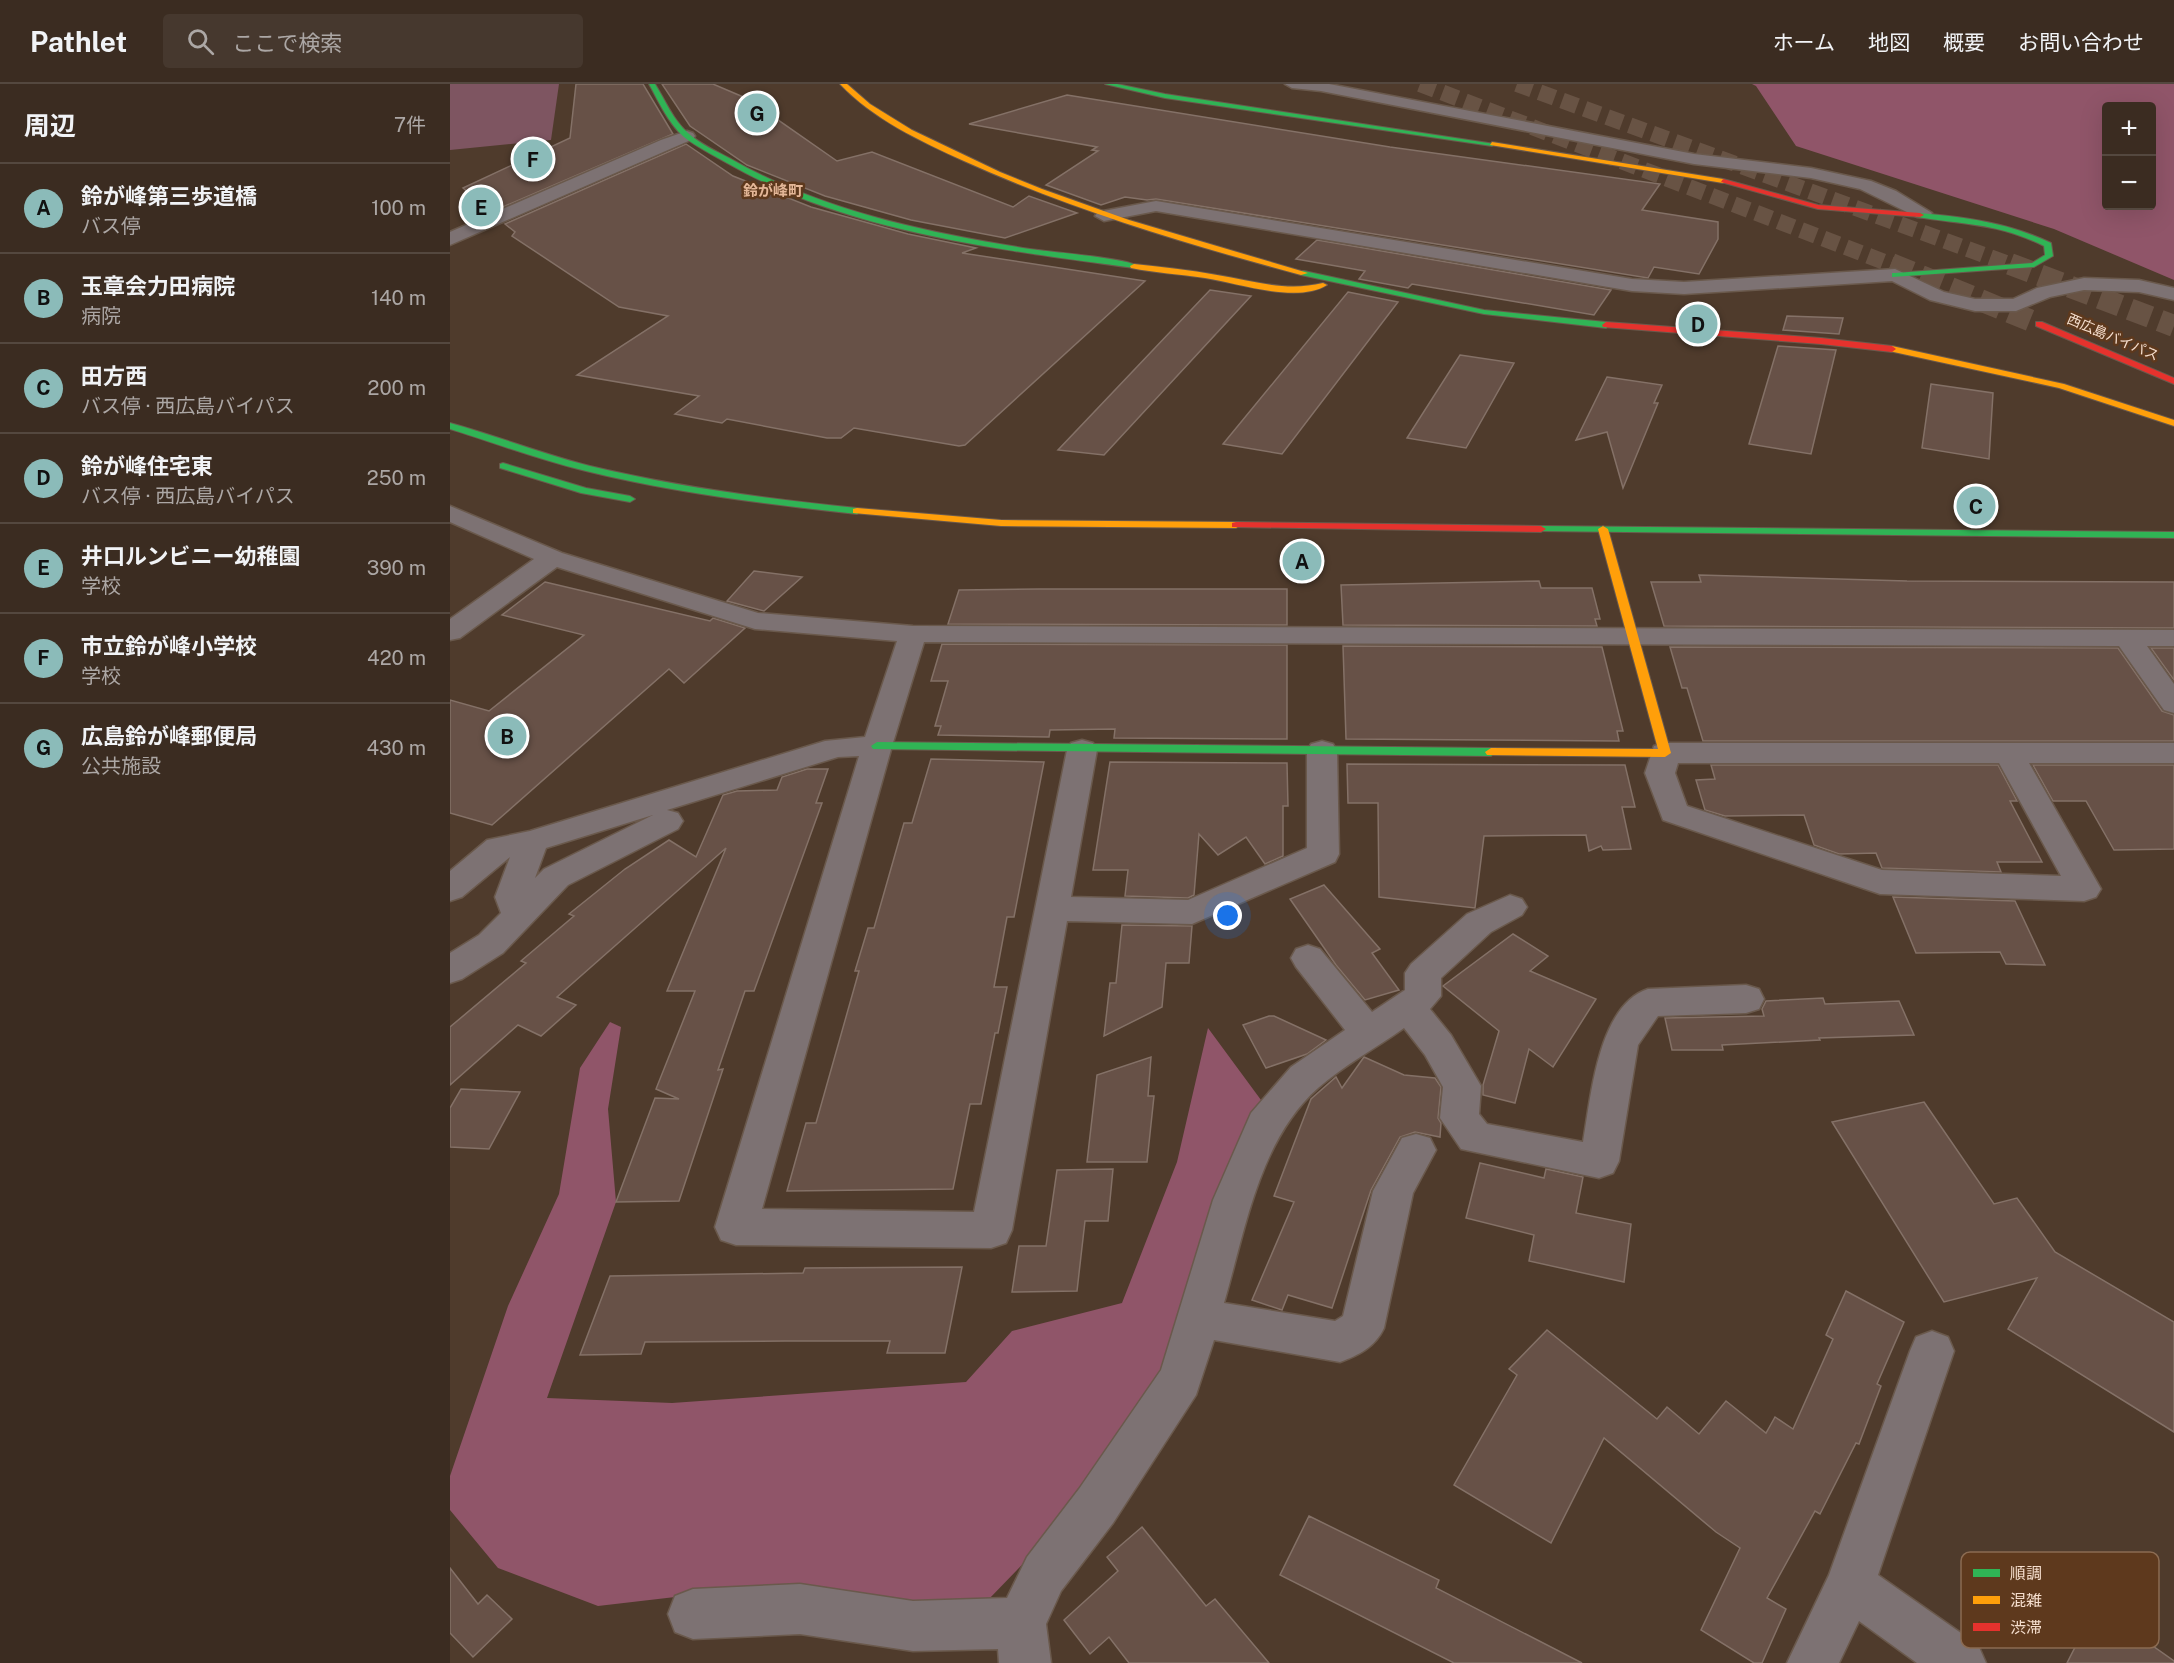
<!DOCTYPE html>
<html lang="ja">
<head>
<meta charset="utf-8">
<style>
  :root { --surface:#3b2c21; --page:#46382e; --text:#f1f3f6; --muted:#aca7a5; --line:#54483f; --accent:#8bbbb9 }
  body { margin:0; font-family:"Public Sans","Noto Sans JP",sans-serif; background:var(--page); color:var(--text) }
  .controls { position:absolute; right:18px; top:18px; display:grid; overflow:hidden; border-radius:6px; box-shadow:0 6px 24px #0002 }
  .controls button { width:54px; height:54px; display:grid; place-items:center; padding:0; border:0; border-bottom:2px solid var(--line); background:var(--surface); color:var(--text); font:30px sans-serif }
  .you { position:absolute; left:778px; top:832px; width:21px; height:21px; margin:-15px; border:4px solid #fff; border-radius:50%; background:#1a73e8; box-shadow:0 0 0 9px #1a73e833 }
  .badge { display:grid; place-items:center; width:39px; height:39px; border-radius:50%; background:var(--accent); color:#111; font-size:20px; font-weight:700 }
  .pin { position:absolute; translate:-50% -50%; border:3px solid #fff; box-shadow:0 2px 6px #0006 }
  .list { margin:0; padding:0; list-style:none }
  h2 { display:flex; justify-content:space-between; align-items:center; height:78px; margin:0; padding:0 24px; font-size:26px }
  h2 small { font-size:20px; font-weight:400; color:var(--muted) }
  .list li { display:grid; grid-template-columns:39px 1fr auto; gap:18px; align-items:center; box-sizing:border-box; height:90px; padding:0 24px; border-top:2px solid var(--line) }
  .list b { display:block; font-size:22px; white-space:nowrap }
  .list p { margin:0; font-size:20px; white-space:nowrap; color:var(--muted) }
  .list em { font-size:20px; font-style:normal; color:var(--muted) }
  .icon { flex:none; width:33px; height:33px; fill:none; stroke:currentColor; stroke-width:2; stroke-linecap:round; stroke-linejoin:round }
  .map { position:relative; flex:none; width:1724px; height:1579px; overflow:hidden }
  header { display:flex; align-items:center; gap:36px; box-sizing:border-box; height:84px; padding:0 30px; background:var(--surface); border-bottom:2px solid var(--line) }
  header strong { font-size:28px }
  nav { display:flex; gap:33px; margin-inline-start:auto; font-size:21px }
  .search { width:420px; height:54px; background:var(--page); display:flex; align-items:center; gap:15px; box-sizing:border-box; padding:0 21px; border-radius:6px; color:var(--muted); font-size:22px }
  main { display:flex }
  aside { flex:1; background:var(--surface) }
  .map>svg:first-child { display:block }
  .green { fill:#7e5561 }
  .forest { fill:#905569; fill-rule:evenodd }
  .building { fill:#675147; stroke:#847167; stroke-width:1.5 }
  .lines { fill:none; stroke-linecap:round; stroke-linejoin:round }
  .highway-tunnel-far1 { stroke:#685344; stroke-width:16; stroke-dasharray:16 8; stroke-linecap:butt }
  .highway-tunnel { stroke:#685344; stroke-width:22; stroke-dasharray:22 10; stroke-linecap:butt }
  .street-casing { stroke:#6a594c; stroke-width:3 }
  .fast-casing { stroke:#6a594c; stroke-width:2 }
  .slow-casing { stroke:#6a594c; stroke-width:2 }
  .jam-casing { stroke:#6a594c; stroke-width:2 }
  .street { fill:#7d7273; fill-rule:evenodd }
  .fast { fill:#30b455; fill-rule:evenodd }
  .slow { fill:#ff9f0a; fill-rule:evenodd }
  .jam { fill:#e5322d; fill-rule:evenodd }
  .labels { text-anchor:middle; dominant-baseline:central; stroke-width:5; stroke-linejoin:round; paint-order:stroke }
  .far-street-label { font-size:14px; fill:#f5dece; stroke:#5e391d }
  .far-neighbourhood-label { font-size:15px; font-weight:bold; fill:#e4b798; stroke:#5e391d }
  .key { fill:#5e391d; stroke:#8b6b52; stroke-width:1.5 }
  .key-label { font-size:16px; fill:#f5dece }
</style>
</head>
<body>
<header>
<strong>Pathlet</strong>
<div class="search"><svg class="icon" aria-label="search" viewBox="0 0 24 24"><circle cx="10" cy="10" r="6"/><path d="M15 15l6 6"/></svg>ここで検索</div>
<nav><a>ホーム</a><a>地図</a><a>概要</a><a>お問い合わせ</a></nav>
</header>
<main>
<aside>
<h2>周辺<small>7件</small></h2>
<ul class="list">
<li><span class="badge">A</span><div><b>鈴が峰第三歩道橋</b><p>バス停</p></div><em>100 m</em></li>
<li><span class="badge">B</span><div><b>玉章会力田病院</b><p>病院</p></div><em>140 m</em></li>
<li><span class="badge">C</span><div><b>田方西</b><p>バス停 · 西広島バイパス</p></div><em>200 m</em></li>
<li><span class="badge">D</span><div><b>鈴が峰住宅東</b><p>バス停 · 西広島バイパス</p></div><em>250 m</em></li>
<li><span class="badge">E</span><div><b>井口ルンビニー幼稚園</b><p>学校</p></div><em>390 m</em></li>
<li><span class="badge">F</span><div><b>市立鈴が峰小学校</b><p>学校</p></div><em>420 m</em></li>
<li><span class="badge">G</span><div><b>広島鈴が峰郵便局</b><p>公共施設</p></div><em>430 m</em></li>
</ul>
</aside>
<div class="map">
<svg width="1724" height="1579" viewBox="0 0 1724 1579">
  <rect width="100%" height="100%" fill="#4f3b2c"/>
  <polygon class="green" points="0,0 109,0 101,56 0,66"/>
  <g class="forest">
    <path d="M 1302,0 L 1724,0 L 1724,196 L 1604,145 L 1346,62 L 1306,2 ZM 1702,22 L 1702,122 L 1656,122 L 1656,22 Z"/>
    <polygon points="160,938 171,943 158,1025 166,1118 97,1314 222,1319 516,1298 562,1247 672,1219 727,1078 758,944 811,1016 772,1106 718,1287 602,1450 537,1517 466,1521 311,1503 148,1522 48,1484 0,1426 0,1392 58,1222 109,1110 130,984"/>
  </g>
  <g class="building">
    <polygon points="126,0 193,0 223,50 41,128 13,104 120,54"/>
    <polygon points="212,0 263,0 298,15 387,77 422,68 563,123 579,112 627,129 555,154 461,136 375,112 297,81 240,42"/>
    <polygon points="617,11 940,63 1210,100 1192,126 1268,138 1268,155 1249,190 1204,183 1198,194 706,115 697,116 675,113 651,121 596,101 648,67 642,66 647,63 519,40"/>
    <polygon points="236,60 283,92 361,123 458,150 526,164 512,169 695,197 515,361 509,362 404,344 391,354 377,354 277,335 272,339 225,330 249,312 127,291 218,232 169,223 62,152 65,148 55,140"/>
    <polygon points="867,156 1161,206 1144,231 962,200 958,204 909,195 915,187 846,175"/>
    <polygon points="760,206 801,212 654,371 608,366"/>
    <polygon points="898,208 948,218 832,370 773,360"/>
    <polygon points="1337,232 1393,234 1389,250 1333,246"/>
    <polygon points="1328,262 1386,266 1361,370 1299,360"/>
    <polygon points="1010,271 1064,279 1016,364 957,354"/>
    <polygon points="1157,293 1212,301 1204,319 1208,319 1173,404 1157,348 1126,356"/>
    <polygon points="1481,300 1543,309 1539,375 1472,364"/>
    <polygon points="304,487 352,493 314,527 277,517"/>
    <polygon points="1249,491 1457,497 1724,498 1724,544 1214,542 1201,498 1251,498"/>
    <polygon points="1089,497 1091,504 1142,504 1150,535 1145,535 1147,542 893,541 891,501"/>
    <polygon points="95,498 260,537 263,534 295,544 234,599 219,585 42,741 0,729 0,616 39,627 134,551 52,531"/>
    <polygon points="589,505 837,505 837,541 498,540 509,506"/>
    <polygon points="492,560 837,561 837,655 664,654 665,645 600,646 599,653 488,651 491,642 485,642 498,597 481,597"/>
    <polygon points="893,562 1152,563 1173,647 1167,647 1169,657 896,655"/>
    <polygon points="1220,563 1668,564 1712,627 1724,631 1724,657 1253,657 1237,604 1232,604"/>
    <polygon points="1701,564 1724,564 1724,596"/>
    <polygon points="481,675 594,678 564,833 557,833 544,903 557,903 548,949 545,949 531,1020 520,1020 503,1105 337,1107 356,1039 366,1039 409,887 405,887 418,844 424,844 454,739 462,739"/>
    <polygon points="660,678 837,679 838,722 833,722 833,772 815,780 796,753 768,771 749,750 744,811 738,814 675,812 678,786 643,786"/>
    <polygon points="897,680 1175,681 1185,723 1172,723 1181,765 1153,766 1151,762 1139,767 1136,751 1034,752 1025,824 929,813 928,719 898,719"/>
    <polygon points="1261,681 1548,681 1567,717 1560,717 1592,778 1547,778 1551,788 1432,784 1426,769 1389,770 1364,761 1354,731 1275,732 1255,726 1246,696 1265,695"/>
    <polygon points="1583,681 1724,681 1724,765 1664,766 1636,717 1603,717"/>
    <polygon points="357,685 378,685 366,719 372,719 304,907 295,907 268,986 273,985 229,1117 166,1118 205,1014 229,1015 206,1005 245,907 217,907 276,764 107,913 126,921 91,952 68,941 0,1001 0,943 76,879 71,877 124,832 119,830 175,785 219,756 246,773 273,711 287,707 327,706 332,693"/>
    <polygon points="874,801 930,865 922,869 949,906 915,916 886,881 840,815"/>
    <polygon points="1443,813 1565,817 1595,881 1556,880 1550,868 1466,869"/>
    <polygon points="672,841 742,842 739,879 716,879 712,923 654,952 660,899 666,899"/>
    <polygon points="1063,850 1098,872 1080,887 1146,915 1103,983 1079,965 1065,1019 1033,1011 1033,1001 1049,947 993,902"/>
    <polygon points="1373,914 1375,920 1449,917 1464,951 1369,954 1370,956 1272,961 1273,966 1222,966 1215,934 1314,932 1312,925 1316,917"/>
    <polygon points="819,932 824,932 876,956 857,970 816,984 793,941"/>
    <polygon points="701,973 698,1012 704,1012 697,1078 637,1078 647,991"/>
    <polygon points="914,973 954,991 985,994 991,1003 988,1034 991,1039 990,1053 965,1048 950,1053 921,1106 882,1224 838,1211 832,1226 802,1216 844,1118 824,1112 861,1015 886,993 892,1004"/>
    <polygon points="11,1005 70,1008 39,1065 0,1063 0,1024"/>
    <polygon points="1474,1018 1544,1120 1567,1114 1605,1168 1724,1238 1724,1348 1558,1245 1587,1194 1494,1218 1382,1038"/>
    <polygon points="1030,1079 1094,1094 1096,1085 1133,1093 1126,1129 1181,1140 1174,1198 1079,1177 1084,1151 1016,1134"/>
    <polygon points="663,1085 658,1137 635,1137 627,1207 562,1208 569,1162 596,1162 607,1086"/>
    <polygon points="512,1183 495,1269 437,1269 440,1257 335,1257 195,1258 191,1270 130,1271 160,1192 353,1189 355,1184"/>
    <polygon points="1396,1207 1454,1238 1427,1300 1431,1302 1409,1360 1406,1359 1370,1430 1365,1427 1317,1514 1336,1525 1312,1579 1304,1579 1251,1546 1290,1464 1266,1448 1154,1354 1101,1459 1004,1401 1067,1291 1059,1285 1097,1246 1207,1335 1217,1323 1249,1350 1276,1317 1316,1349 1325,1333 1343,1345 1383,1255 1376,1251"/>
    <polygon points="859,1432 989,1496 986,1504 1132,1579 1004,1579 830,1491"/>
    <polygon points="692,1443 756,1522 765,1515 819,1579 679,1579 659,1553 640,1570 614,1536 668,1487 657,1473"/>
    <polygon points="0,1484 28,1520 37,1511 62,1535 23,1573 0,1549"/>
    <polygon points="1646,1522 1724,1577 1724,1579 1617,1579"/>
  </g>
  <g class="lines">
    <g class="highway-tunnel-far1">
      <polyline points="970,0 1445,182"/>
      <polyline points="1067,0 1564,182"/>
    </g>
    <g class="highway-tunnel">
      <polyline points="1441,180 1589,240"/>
      <polyline points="1560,180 1724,242"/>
    </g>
    <defs>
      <g id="street">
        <polygon points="835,0 879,0 1244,70 1361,84 1421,97 1446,107 1482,129 1479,133 1467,133 1410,105 1361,94 1244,80 871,7 842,4"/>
        <polygon points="237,47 243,49 245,52 243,55 0,161 0,148 211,56"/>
        <polygon points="706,117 1182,195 1234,198 1445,185 1494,208 1525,215 1563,215 1587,204 1634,194 1689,196 1724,204 1724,216 1689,208 1634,206 1600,213 1566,227 1525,227 1480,216 1442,197 1234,210 1182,207 706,127 654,137 645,132 648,128"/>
        <path d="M 0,422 L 112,469 L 308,529 L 463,542 L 1724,546 L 1724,562 L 1697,562 L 1724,600 L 1724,629 L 1714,626 L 1669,562 L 474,558 L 442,662 L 312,1125 L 524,1128 L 617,666 L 621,659 L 632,656 L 643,659 L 647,666 L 621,813 L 738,816 L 857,764 L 857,667 L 861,660 L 872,657 L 883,660 L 887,667 L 889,770 L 885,778 L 742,840 L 617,837 L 562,1146 L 556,1159 L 541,1164 L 286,1161 L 271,1156 L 265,1143 L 409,672 L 388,673 L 217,726 L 228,729 L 233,737 L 228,745 L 118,801 L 53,869 L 12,895 L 0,899 L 0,869 L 29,851 L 51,829 L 45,813 L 60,773 L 12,813 L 0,817 L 0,787 L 37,756 L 80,747 L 375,657 L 415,653 L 447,557 L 305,545 L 107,483 L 10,554 L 0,556 L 0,535 L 84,475 L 0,438 ZM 203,731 L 94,785 L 85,794 L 96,764 Z"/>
        <path d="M 1215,659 L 1724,659 L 1724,679 L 1579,679 L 1651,805 L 1646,813 L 1634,817 L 1430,810 L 1213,736 L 1195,689 L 1204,662 ZM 1228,679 L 1549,679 L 1611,792 L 1432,786 L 1237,722 L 1225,689 Z"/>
        <path d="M 1060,811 L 1072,815 L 1077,823 L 1072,831 L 1041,848 L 991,894 L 991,912 L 980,925 L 1001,951 L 1031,1002 L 1029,1030 L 1037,1040 L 1133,1058 C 1141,1013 1148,921 1198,905 L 1296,901 L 1309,905 L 1314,915 L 1309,925 L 1296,929 L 1208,932 L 1188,961 L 1169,1077 L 1163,1089 L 1149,1094 L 1011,1065 L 990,1034 L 993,1003 L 975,971 L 954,944 C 926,964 893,982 868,1004 C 809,1056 795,1147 774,1219 L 885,1237 L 893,1232 L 923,1107 L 952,1054 L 966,1050 L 980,1054 L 986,1066 L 963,1109 L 934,1244 C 925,1263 909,1271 890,1278 L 764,1256 L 746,1311 L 663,1439 L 611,1507 L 596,1540 L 601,1579 L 549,1579 L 548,1565 L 463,1567 L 350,1550 L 243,1555 L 225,1548 L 218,1530 L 225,1512 L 243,1505 L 350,1500 L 463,1517 L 557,1514 L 577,1473 L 629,1405 L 711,1286 L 763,1116 L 801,1029 L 841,983 L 895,946 L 846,883 L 841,874 L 846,865 L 858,861 L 870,865 L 922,928 L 955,906 L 955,889 L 961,880 L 1017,830 Z"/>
        <polygon points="1482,1247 1498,1253 1504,1267 1428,1491 1528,1561 1536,1579 1467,1579 1409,1537 1389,1579 1337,1579 1379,1491 1460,1267 1466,1253"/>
      </g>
      <g id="fast">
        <path d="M 199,0 L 205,0 C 215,16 223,36 238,49 C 250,60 266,67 281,75 C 372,127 478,149 580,165 C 600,168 676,174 688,182 L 684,184 C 547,165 399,149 277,79 C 263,71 247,63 234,53 C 218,39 209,18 199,0 Z"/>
        <polygon points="655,0 667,0 715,10 1045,60 1042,62 715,14"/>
        <path d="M 1470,129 C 1516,133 1559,139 1601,159 L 1603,172 L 1584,183 L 1442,193 L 1442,189 L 1445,189 L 1582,179 L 1595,171 L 1594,162 C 1547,139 1517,141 1467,133 L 1467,129 Z"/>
        <polygon points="854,187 1034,226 1156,238 1160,241 1156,244 1034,230 851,191 851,187"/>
        <path d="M 0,339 C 47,352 93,370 140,382 C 228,403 317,415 407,424 L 412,427 L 407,430 C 316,420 225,409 136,387 C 90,376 45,359 0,345 Z"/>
        <polygon points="53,379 136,404 180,412 185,415 180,418 131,409 50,384 50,380"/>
        <polygon points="1091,442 1724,448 1724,454 1087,447 1087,443"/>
        <polygon points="427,658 1041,664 1047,668 1041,672 423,665 421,662"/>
      </g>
      <g id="slow">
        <path d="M 390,0 L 397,0 L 420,20 L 462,46 L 550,88 L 592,105 L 679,136 L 858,189 L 851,191 C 736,160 622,126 514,77 C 470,57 423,35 390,0 Z"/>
        <polygon points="1042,58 1273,95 1276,97 1273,99 1040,61"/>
        <path d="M 684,180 C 712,183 740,186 767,191 C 804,197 836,208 873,199 L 877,201 C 847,220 788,199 755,194 C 730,190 705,189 681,184 L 680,182 Z"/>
        <polygon points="1442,262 1614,300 1724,336 1724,342 1609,304 1439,267 1438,265"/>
        <polygon points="407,424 551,436 786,438 791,441 786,444 551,442 403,429 403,425"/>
        <polygon points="1153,442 1158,445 1221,669 1215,673 1037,671 1035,668 1041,664 1208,665 1148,445"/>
      </g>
      <g id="jam">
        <polygon points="1273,95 1368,121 1470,129 1474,131 1470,133 1368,125 1271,98"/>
        <polygon points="1156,238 1371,254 1442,262 1446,265 1442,268 1371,260 1153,243 1152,241"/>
        <polygon points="1586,238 1592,238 1724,294 1724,300 1586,242"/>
        <polygon points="786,438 1091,442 1096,445 1091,448 782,443 782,439"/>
      </g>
    </defs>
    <use href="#street" class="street-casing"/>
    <use href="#fast" class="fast-casing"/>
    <use href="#slow" class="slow-casing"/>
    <use href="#jam" class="jam-casing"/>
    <use href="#street" class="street"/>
    <use href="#fast" class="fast"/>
    <use href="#slow" class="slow"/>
    <use href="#jam" class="jam"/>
  </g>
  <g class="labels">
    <g class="far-street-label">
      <text transform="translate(1663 253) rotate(23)">西広島バイパス</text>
    </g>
    <g class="far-neighbourhood-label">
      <text x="323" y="106">鈴が峰町</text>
    </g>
  </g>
  <rect x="1511" y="1468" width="198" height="96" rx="9" class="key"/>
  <rect x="1523" y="1485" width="27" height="8" fill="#30b455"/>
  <rect x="1523" y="1512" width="27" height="8" fill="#ff9f0a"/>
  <rect x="1523" y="1539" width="27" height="8" fill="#e5322d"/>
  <g class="key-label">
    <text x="1560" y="1495">順調</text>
    <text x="1560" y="1522">混雑</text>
    <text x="1560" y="1549">渋滞</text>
  </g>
</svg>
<div class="controls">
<button>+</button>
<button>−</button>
</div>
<div class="you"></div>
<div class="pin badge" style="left:852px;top:477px">A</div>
<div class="pin badge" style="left:57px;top:652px">B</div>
<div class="pin badge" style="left:1526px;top:422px">C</div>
<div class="pin badge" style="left:1248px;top:240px">D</div>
<div class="pin badge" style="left:31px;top:123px">E</div>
<div class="pin badge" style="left:83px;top:75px">F</div>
<div class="pin badge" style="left:307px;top:29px">G</div>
</div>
</main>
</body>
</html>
